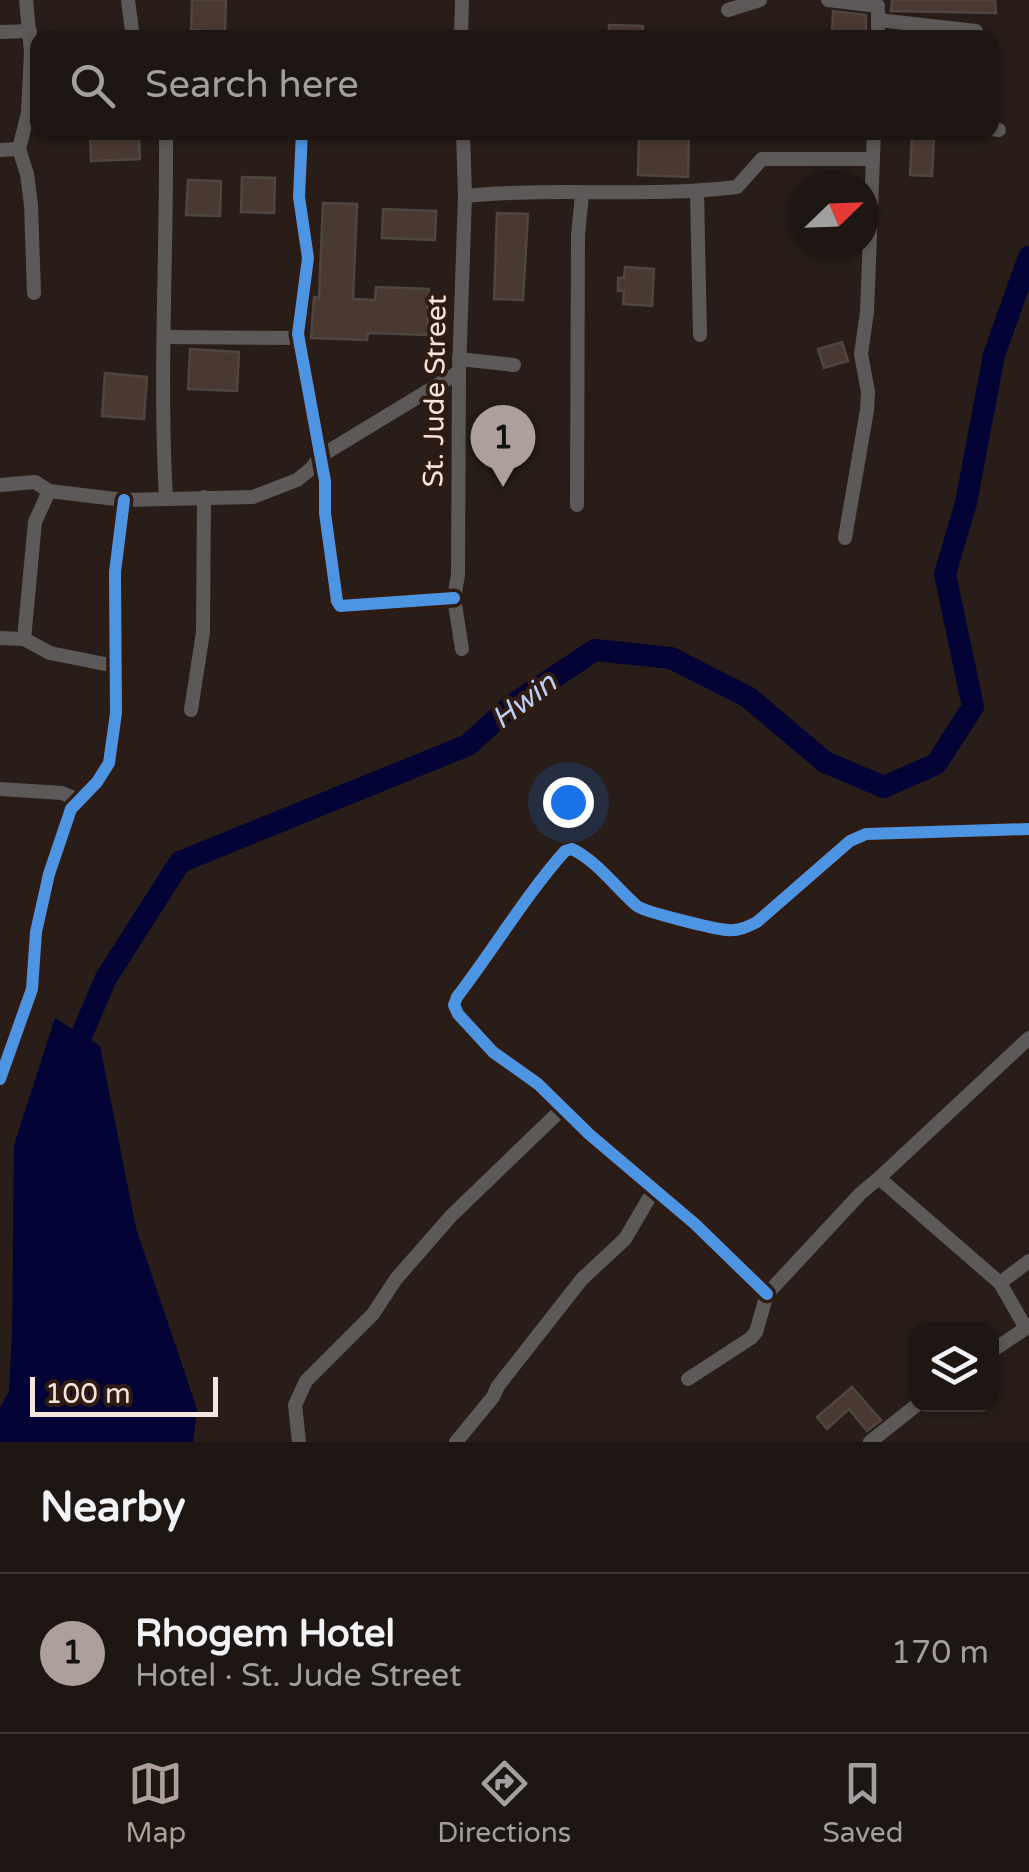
<!DOCTYPE html>
<html lang="en">
<head>
<meta charset="utf-8">
<style>
  :root { --surface:#1e1612; --page:#261f1b; --text:#f1f3f6; --muted:#a19f9f; --line:#3c3532; --accent:#ad9f99 }
  body { margin:0; font-family:"Varela Round",sans-serif; background:var(--page); color:var(--text) }
  .controls { position:absolute; right:30px; bottom:30px; display:grid; overflow:hidden; border-radius:20px; box-shadow:0 2px 8px #0004 }
  .controls button { width:90px; height:90px; display:grid; place-items:center; padding:0; border:0; border-bottom:2px solid var(--line); background:var(--surface); color:var(--text); font:50px sans-serif }
  .compass { position:absolute; left:789px; top:170px; width:90px; height:90px; border-radius:50%; background:var(--surface); box-shadow:0 2px 8px #0004; rotate:67deg }
  .scale { position:absolute; left:30px; bottom:25px; width:188px; box-sizing:border-box; padding-left:10px; border:5px solid #f4e5df; border-top:0; font-size:28px; line-height:35px; white-space:nowrap; color:#f4e5df; -webkit-text-stroke:8px #2f1b11; paint-order:stroke }
  .you { position:absolute; left:568px; top:802px; width:35px; height:35px; margin:-25px; border:8px solid #fff; border-radius:50%; background:#1a73e8; box-shadow:0 0 0 15px #1a73e833 }
  .badge { display:grid; place-items:center; width:65px; height:65px; border-radius:50%; background:var(--accent); color:#111; font-size:32px; font-weight:700 }
  .pin { position:absolute; translate:-50% -82px; filter:drop-shadow(0 2px 5px #0008) }
  .pin::after { content:''; position:absolute; top:52px; width:35px; height:30px; background:inherit; clip-path:polygon(0 0,100% 0,50% 100%) }
  .list { margin:0; padding:0; list-style:none }
  h2 { display:flex; justify-content:space-between; align-items:center; height:130px; margin:0; padding:0 40px; font-size:42px }
  h2 small { font-size:32px; font-weight:400; color:var(--muted) }
  .list li { display:grid; grid-template-columns:65px 1fr auto; gap:30px; align-items:center; box-sizing:border-box; height:160px; padding:0 40px; border-top:2px solid var(--line) }
  .list b { display:block; font-size:38px; white-space:nowrap }
  .list p { margin:0; font-size:32px; white-space:nowrap; color:var(--muted) }
  .list em { font-size:32px; font-style:normal; color:var(--muted) }
  .icon { flex:none; width:55px; height:55px; fill:none; stroke:currentColor; stroke-width:2; stroke-linecap:round; stroke-linejoin:round }
  .map { position:relative; flex:none; width:1029px; height:1442px; overflow:hidden }
  .search { position:absolute; background:var(--surface); box-shadow:0 2px 8px #0004; left:30px; right:30px; top:30px; height:110px; display:flex; align-items:center; gap:25px; box-sizing:border-box; padding:0 35px; border-radius:20px; color:var(--muted); font-size:38px }
  .sheet { height:290px; background:var(--surface) }
  nav { display:flex; justify-content:space-around; align-items:center; box-sizing:border-box; height:140px; border-top:2px solid var(--line); background:var(--surface); font-size:28px; color:var(--muted) }
  nav a { display:grid; justify-items:center; gap:5px }
  nav .on { color:var(--accent) }
  .map>svg:first-child { display:block }
  .water { fill:#040336 }
  .lines { fill:none; stroke-linecap:round; stroke-linejoin:round }
  .river { stroke:#040336; stroke-width:22 }
  .building { fill:#493931; stroke:#4f4641; stroke-width:2.5 }
  .minor { stroke:#5e5959; stroke-width:14 }
  .cycleway-casing { stroke:#2f1b11; stroke-width:19 }
  .cycleway { stroke:#4d94e3; stroke-width:12 }
  .labels { text-anchor:middle; dominant-baseline:central; stroke-width:8; stroke-linejoin:round; paint-order:stroke }
  .street-label { font-size:28px; fill:#f4e5df; stroke:#2f1b11 }
  .water-label { font-size:30px; font-style:italic; fill:#bbcef4; stroke:#2f1b11 }
</style>
</head>
<body>
<div class="map">
<svg width="1029" height="1442" viewBox="0 0 1029 1442">
  <rect width="100%" height="100%" fill="#281d18"/>
  <polygon class="water" points="55,1018 100,1046 136,1228 197,1409 193,1442 0,1442 0,1408 9,1391 12,1333 14,1145"/>
  <g class="lines">
    <polyline class="river" points="70,1062 106,978 180,862 468,745 512,705 595,650 671,658 748,697 825,762 884,787 936,764 973,707 945,574 966,503 994,355 1029,257"/>
  </g>
  <g class="building">
    <polygon points="192,0 226,0 225,32 191,30"/>
    <polygon points="892,0 995,0 996,13 891,11"/>
    <polygon points="833,11 866,15 866,38 832,38"/>
    <polygon points="609,25 643,26 643,38 609,38"/>
    <polygon points="90,132 139,132 140,159 91,161"/>
    <polygon points="639,136 689,137 688,177 638,175"/>
    <polygon points="912,136 934,137 932,176 910,175"/>
    <polygon points="242,177 275,178 274,213 241,212"/>
    <polygon points="188,180 221,181 220,216 186,215"/>
    <polygon points="323,203 357,204 353,299 375,300 376,287 429,289 427,335 368,333 367,340 311,338 314,297 319,298"/>
    <polygon points="383,209 436,211 435,240 382,238"/>
    <polygon points="497,213 528,214 523,300 494,299"/>
    <polygon points="625,267 654,269 652,306 623,304 624,291 618,291 618,278 624,278"/>
    <polygon points="842,342 848,361 824,368 818,349"/>
    <polygon points="190,349 239,352 237,391 188,389"/>
    <polygon points="105,373 147,377 144,419 102,416"/>
    <polygon points="852,1387 881,1420 867,1431 849,1409 827,1429 817,1417"/>
  </g>
  <g class="lines">
    <g class="minor">
      <polyline points="26,0 31,52 28,113 19,149 27,174 31,205 34,293"/>
      <polyline points="128,0 133,38"/>
      <polyline points="828,0 878,6"/>
      <polyline points="728,10 760,0"/>
      <polyline points="878,20 976,31"/>
      <polyline points="0,32 30,31"/>
      <polyline points="461,38 462,0"/>
      <polyline points="878,38 878,11"/>
      <polyline points="992,129 999,130"/>
      <polyline points="302,132 299,197 308,258 298,334 325,481 325,513 337,601 340,606 454,598"/>
      <polyline points="0,150 19,149"/>
      <polyline points="697,192 700,335"/>
      <path d="M 465,196 C 555,187 646,198 737,187 L 762,159 L 873,159"/>
      <polyline points="166,337 298,338"/>
      <polyline points="459,359 514,365"/>
      <polyline points="0,485 35,482 49,491 124,500 253,497 297,480 312,468 319,457 459,372"/>
      <path d="M 166,499 C 159,377 167,255 166,132"/>
      <polyline points="577,505 578,235 582,195"/>
      <polyline points="845,538 867,410 868,392 861,354 867,312 874,132"/>
      <polyline points="0,638 24,639 50,653 115,666"/>
      <polyline points="24,639 35,522 49,491"/>
      <polyline points="462,649 454,598 458,575 459,372 465,196 463,132"/>
      <polyline points="191,710 203,632 204,497"/>
      <polyline points="0,789 62,793 79,800"/>
      <polyline points="0,1079 32,989 36,932 49,874 71,809 97,782 109,763 116,713 115,572 124,500"/>
      <polyline points="879,1178 1029,1038"/>
      <path d="M 767,1294 L 695,1224 L 589,1134 L 538,1084 L 493,1052 L 458,1014 L 454,1005 L 457,997 C 494,949 525,896 565,851 L 572,849 C 597,861 616,888 637,906 C 645,912 714,929 727,930 C 739,931 747,927 757,922 L 850,841 L 866,834 L 1029,829"/>
      <polyline points="992,1351 1026,1328 1000,1283 1029,1261"/>
      <polyline points="688,1379 751,1338 756,1332 767,1294 860,1194 879,1178 1000,1283"/>
      <polyline points="299,1442 295,1405 306,1381 373,1314 396,1279 451,1216 562,1109"/>
      <polyline points="456,1442 493,1397 498,1386 582,1279 625,1239 655,1188"/>
      <polyline points="870,1442 918,1404"/>
    </g>
    <defs>
      <g id="cycleway">
        <polyline points="302,132 299,197 308,258 298,334 325,481 325,513 337,601 340,606 454,598"/>
        <polyline points="0,1079 32,989 36,932 49,874 71,809 97,782 109,763 116,713 115,572 124,500"/>
        <path d="M 767,1294 L 695,1224 L 589,1134 L 538,1084 L 493,1052 L 458,1014 L 454,1005 L 457,997 C 494,949 525,896 565,851 L 572,849 C 597,861 616,888 637,906 C 645,912 714,929 727,930 C 739,931 747,927 757,922 L 850,841 L 866,834 L 1029,829"/>
      </g>
    </defs>
    <use href="#cycleway" class="cycleway-casing"/>
    <use href="#cycleway" class="cycleway"/>
  </g>
  <g class="labels">
    <g class="street-label">
      <text transform="translate(435 391) rotate(-89)">St. Jude Street</text>
    </g>
    <g class="water-label">
      <text transform="translate(524 701) rotate(-37)">Hwin</text>
    </g>
  </g>
</svg>
<div class="controls">
<button><svg class="icon" aria-label="layers" viewBox="0 0 24 24"><path d="M12 4l9 5-9 5-9-5zM3 14l9 5 9-5"/></svg></button>
</div>
<svg class="compass" viewBox="-18 -18 36 36"><path d="M0-13l5 13h-10z" fill="#e53935"/><path d="M0 13l5-13h-10z" fill="#a19f9f"/></svg>
<div class="scale">100 m</div>
<div class="you"></div>
<div class="pin badge" style="left:503px;top:487px">1</div>
<div class="search"><svg class="icon" aria-label="search" viewBox="0 0 24 24"><circle cx="10" cy="10" r="6"/><path d="M15 15l6 6"/></svg>Search here</div>
</div>
<section class="sheet">
<h2>Nearby<small></small></h2>
<ul class="list">
<li><span class="badge">1</span><div><b>Rhogem Hotel</b><p>Hotel · St. Jude Street</p></div><em>170 m</em></li>
</ul>
</section>
<nav>
<a class="on"><svg class="icon" aria-label="map" viewBox="0 0 24 24"><path d="M3 6l6-2 6 2 6-2v14l-6 2-6-2-6 2zM9 4v14M15 6v14"/></svg>Map</a>
<a><svg class="icon" aria-label="directions" viewBox="0 0 24 24"><path d="M12 3l9 9-9 9-9-9zM9 14v-3h6M13 9l2 2-2 2"/></svg>Directions</a>
<a><svg class="icon" aria-label="saved" viewBox="0 0 24 24"><path d="M7 4h10v16l-5-4-5 4z"/></svg>Saved</a>
</nav>
</body>
</html>
